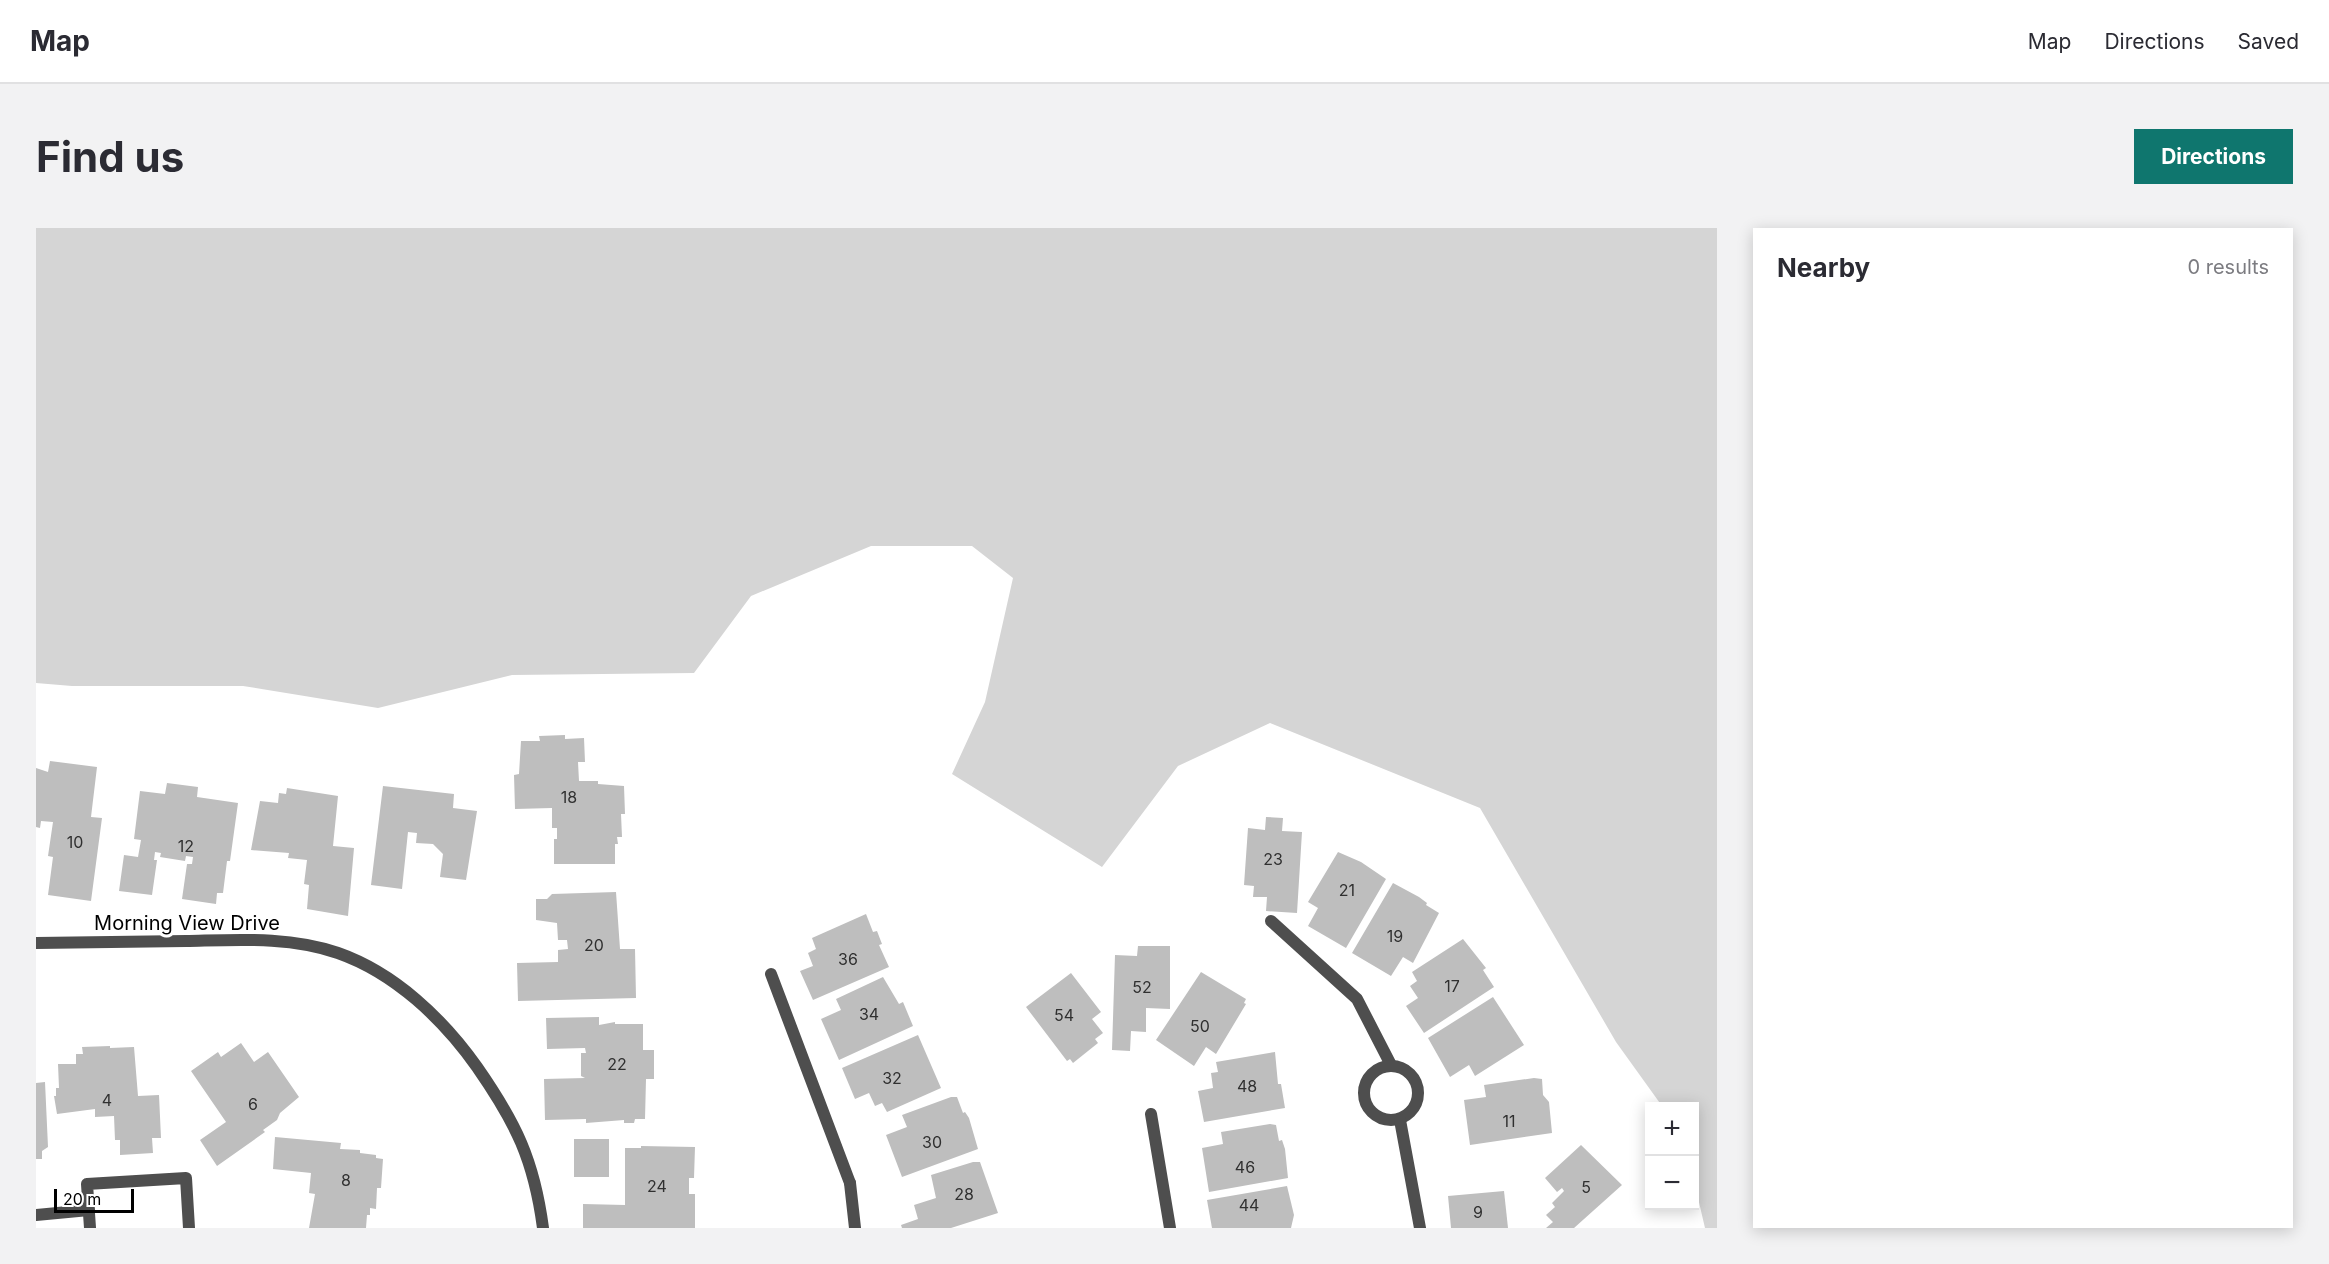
<!DOCTYPE html>
<html lang="en">
<head>
<meta charset="utf-8">
<style>
  :root { --surface:#fff; --page:#f2f2f3; --text:#2b2b33; --muted:#7c7c81; --line:#e1e1e2; --accent:#0f766e }
  body { margin:0; font-family:Inter,sans-serif; background:var(--page); color:var(--text) }
  .controls { position:absolute; right:18px; bottom:18px; display:grid; overflow:hidden; border-radius:0px; box-shadow:0 3px 15px #0003 }
  .controls button { width:54px; height:54px; display:grid; place-items:center; padding:0; border:0; border-bottom:2px solid var(--line); background:var(--surface); color:var(--text); font:30px sans-serif }
  .scale { position:absolute; left:18px; bottom:15px; width:80px; box-sizing:border-box; padding-left:6px; border:3px solid #000; border-top:0; font-size:16px; line-height:21px; white-space:nowrap; color:#000; -webkit-text-stroke:4px #fff; paint-order:stroke }
  .list { margin:0; padding:0; list-style:none }
  h2 { display:flex; justify-content:space-between; align-items:center; height:78px; margin:0; padding:0 24px; font-size:26px }
  h2 small { font-size:20px; font-weight:400; color:var(--muted) }
  .map { position:relative; flex:none; width:1681px; height:1000px; overflow:hidden; border-radius:0px }
  header { display:flex; align-items:center; gap:36px; box-sizing:border-box; height:84px; padding:0 30px; background:var(--surface); border-bottom:2px solid var(--line) }
  header strong { font-size:28px }
  nav { display:flex; gap:33px; margin-inline-start:auto; font-size:21px }
  .intro { display:flex; align-items:center; justify-content:space-between; box-sizing:border-box; height:144px; padding:0 36px }
  h1 { margin:0; font-size:42px }
  .button { padding:15px 27px; border-radius:0px; background:var(--accent); color:#fff; font-size:21px; font-weight:700 }
  main { display:flex; gap:36px; padding:0 36px }
  aside { flex:1; background:var(--surface); border-radius:0px; box-shadow:0 3px 15px #0003 }
  .map>svg:first-child { display:block }
  .green { fill:#d5d5d5 }
  .building { fill:#bebebe }
  .lines { fill:none; stroke-linecap:round; stroke-linejoin:round }
  .lane { stroke:#4e4e4e; stroke-width:12 }
  .street { stroke:#4e4e4e; stroke-width:12 }
  .labels { text-anchor:middle; dominant-baseline:central; stroke-width:6; stroke-linejoin:round; paint-order:stroke }
  .number-label { font-size:16px; fill:#303030 }
  .street-label { font-size:20px; fill:#000; stroke:#fff }
</style>
</head>
<body>
<header>
<strong>Map</strong>
<nav><a>Map</a><a>Directions</a><a>Saved</a></nav>
</header>
<div class="intro"><h1>Find us</h1><a class="button">Directions</a></div>
<main>
<div class="map">
<svg width="1681" height="1000" viewBox="0 0 1681 1000">
  <rect width="100%" height="100%" fill="#fff"/>
  <polygon class="green" points="0,0 1681,0 1681,1000 1669,1000 1659,957 1658,878 1626,878 1580,814 1444,580 1234,495 1142,538 1066,639 916,546 949,474 977,350 936,318 835,318 715,368 658,445 476,447 342,480 207,458 36,458 0,455"/>
  <g class="building">
    <polygon points="529,507 529,511 548,510 549,534 542,534 543,553 562,553 562,556 588,558 589,586 585,586 586,609 581,609 582,616 579,616 579,636 518,636 518,611 521,611 521,600 516,600 516,580 479,581 478,547 483,546 485,513 504,513 503,508"/>
    <polygon points="14,533 61,539 55,589 66,590 55,673 12,667 17,629 12,628 17,594 5,593 4,600 0,599 0,540 12,544"/>
    <polygon points="131,555 162,559 161,569 202,575 194,633 191,633 187,665 181,665 180,676 146,671 151,636 156,636 157,629 150,628 149,633 124,629 125,625 119,624 118,632 121,632 116,667 83,663 88,627 102,629 105,612 98,611 104,563 129,566"/>
    <polygon points="347,558 418,566 417,580 441,583 430,652 404,649 407,626 397,616 380,615 381,605 372,604 366,661 335,657"/>
    <polygon points="251,560 302,568 297,618 318,620 312,688 271,681 273,657 268,656 271,632 252,630 253,625 215,622 224,573 242,575 243,565 250,566"/>
    <polygon points="1230,589 1247,590 1246,603 1266,604 1261,685 1230,683 1231,669 1217,669 1218,658 1208,657 1212,600 1229,602"/>
    <polygon points="1302,624 1325,634 1350,651 1310,720 1272,698 1282,680 1272,674"/>
    <polygon points="1357,655 1383,669 1391,675 1390,677 1403,685 1377,735 1367,729 1355,748 1316,725"/>
    <polygon points="580,664 584,721 599,721 600,770 482,773 481,735 522,734 522,722 532,721 531,712 522,712 521,695 500,692 500,671 511,671 516,666"/>
    <polygon points="830,686 837,704 841,703 846,716 843,717 853,739 777,772 764,743 777,738 772,725 780,721 776,710"/>
    <polygon points="1427,711 1450,740 1447,742 1458,759 1388,805 1370,778 1382,770 1374,758 1381,753 1376,744"/>
    <polygon points="1102,718 1134,718 1134,781 1110,780 1110,804 1095,803 1094,823 1076,822 1079,727 1101,728"/>
    <polygon points="1165,744 1210,771 1208,775 1210,776 1180,826 1170,819 1158,838 1120,812"/>
    <polygon points="1035,745 1065,784 1056,791 1067,805 1059,811 1062,815 1037,835 1034,831 1031,833 990,779"/>
    <polygon points="847,749 863,776 867,774 877,798 803,832 785,791 805,782 800,771"/>
    <polygon points="1457,769 1488,817 1439,848 1433,837 1414,849 1392,810"/>
    <polygon points="563,789 563,797 579,794 579,796 607,796 607,822 618,822 618,851 610,851 609,891 599,891 598,895 588,895 588,892 550,895 550,891 509,892 508,851 549,850 545,848 545,825 550,825 549,820 511,821 510,790"/>
    <polygon points="882,807 905,860 851,884 846,875 839,878 833,865 819,871 806,840"/>
    <polygon points="205,815 218,834 232,824 263,869 244,885 241,892 227,902 229,904 181,938 164,912 190,894 155,843 182,824 185,829"/>
    <polygon points="74,818 74,820 98,819 102,868 123,867 125,910 116,910 117,925 84,927 84,912 79,912 78,888 59,889 59,881 21,886 18,868 20,868 20,860 23,860 22,836 40,836 40,826 47,826 46,819"/>
    <polygon points="1239,824 1242,856 1245,856 1249,880 1168,894 1162,863 1177,860 1175,845 1182,844 1180,834"/>
    <polygon points="1498,850 1506,851 1507,867 1513,874 1516,905 1434,917 1428,872 1450,869 1448,857"/>
    <polygon points="9,854 12,919 6,923 6,931 0,931 0,855"/>
    <polygon points="915,869 921,869 927,885 929,884 933,890 942,921 866,949 850,907 871,899 866,887"/>
    <polygon points="1234,896 1240,897 1243,913 1246,912 1249,921 1252,950 1173,964 1166,920 1187,916 1185,904"/>
    <polygon points="239,909 305,915 304,921 324,922 324,925 340,927 340,930 347,931 345,960 341,960 340,981 334,980 334,987 331,987 330,1000 273,1000 279,966 273,965 275,945 237,941"/>
    <rect x="538" y="911" width="35" height="38"/>
    <polygon points="1545,917 1586,957 1538,1000 1510,1000 1517,994 1510,987 1519,979 1516,975 1528,963 1526,960 1521,964 1509,950"/>
    <polygon points="605,918 659,919 658,950 653,950 653,966 659,966 659,1000 547,1000 547,976 589,977 589,920 605,920"/>
    <polygon points="937,934 944,934 962,985 915,1000 866,1000 865,997 882,991 878,977 900,970 895,947"/>
    <polygon points="1251,958 1258,987 1255,1000 1176,1000 1171,972"/>
    <polygon points="1468,963 1472,1000 1415,1000 1412,968"/>
  </g>
  <g class="lines">
    <g class="lane">
      <polyline points="1235,693 1321,771 1355,837"/>
      <polyline points="735,746 814,955"/>
      <polyline points="54,1000 51,956 150,950 153,1000"/>
    </g>
    <g class="street">
      <path d="M 0,715 C 50,714 100,714 150,713 C 200,712 253,708 302,725 C 359,745 407,791 441,839 C 480,895 498,932 507,1000"/>
      <circle cx="1355" cy="865" r="27"/>
      <polyline points="1115,886 1134,1000"/>
      <polyline points="1364,892 1384,1000"/>
      <polyline points="814,955 819,1000"/>
      <polyline points="0,987 53,982"/>
    </g>
  </g>
  <g class="labels">
    <g class="number-label">
      <text x="533" y="569">18</text>
      <text x="39" y="614">10</text>
      <text x="150" y="618">12</text>
      <text x="1237" y="631">23</text>
      <text x="1311" y="662">21</text>
      <text x="1359" y="708">19</text>
      <text x="558" y="717">20</text>
      <text x="812" y="731">36</text>
      <text x="1416" y="758">17</text>
      <text x="1106" y="759">52</text>
      <text x="833" y="786">34</text>
      <text x="1028" y="787">54</text>
      <text x="1164" y="798">50</text>
      <text x="581" y="836">22</text>
      <text x="856" y="850">32</text>
      <text x="1211" y="858">48</text>
      <text x="71" y="872">4</text>
      <text x="217" y="876">6</text>
      <text x="1473" y="893">11</text>
      <text x="896" y="914">30</text>
      <text x="1209" y="939">46</text>
      <text x="310" y="952">8</text>
      <text x="621" y="958">24</text>
      <text x="1550" y="959">5</text>
      <text x="928" y="966">28</text>
      <text x="1213" y="977">44</text>
      <text x="1442" y="984">9</text>
    </g>
    <g class="street-label">
      <text x="151" y="695">Morning View Drive</text>
    </g>
  </g>
</svg>
<div class="controls">
<button>+</button>
<button>−</button>
</div>
<div class="scale">20 m</div>
</div>
<aside>
<h2>Nearby<small>0 results</small></h2>
<ul class="list">
</ul>
</aside>
</main>
</body>
</html>
